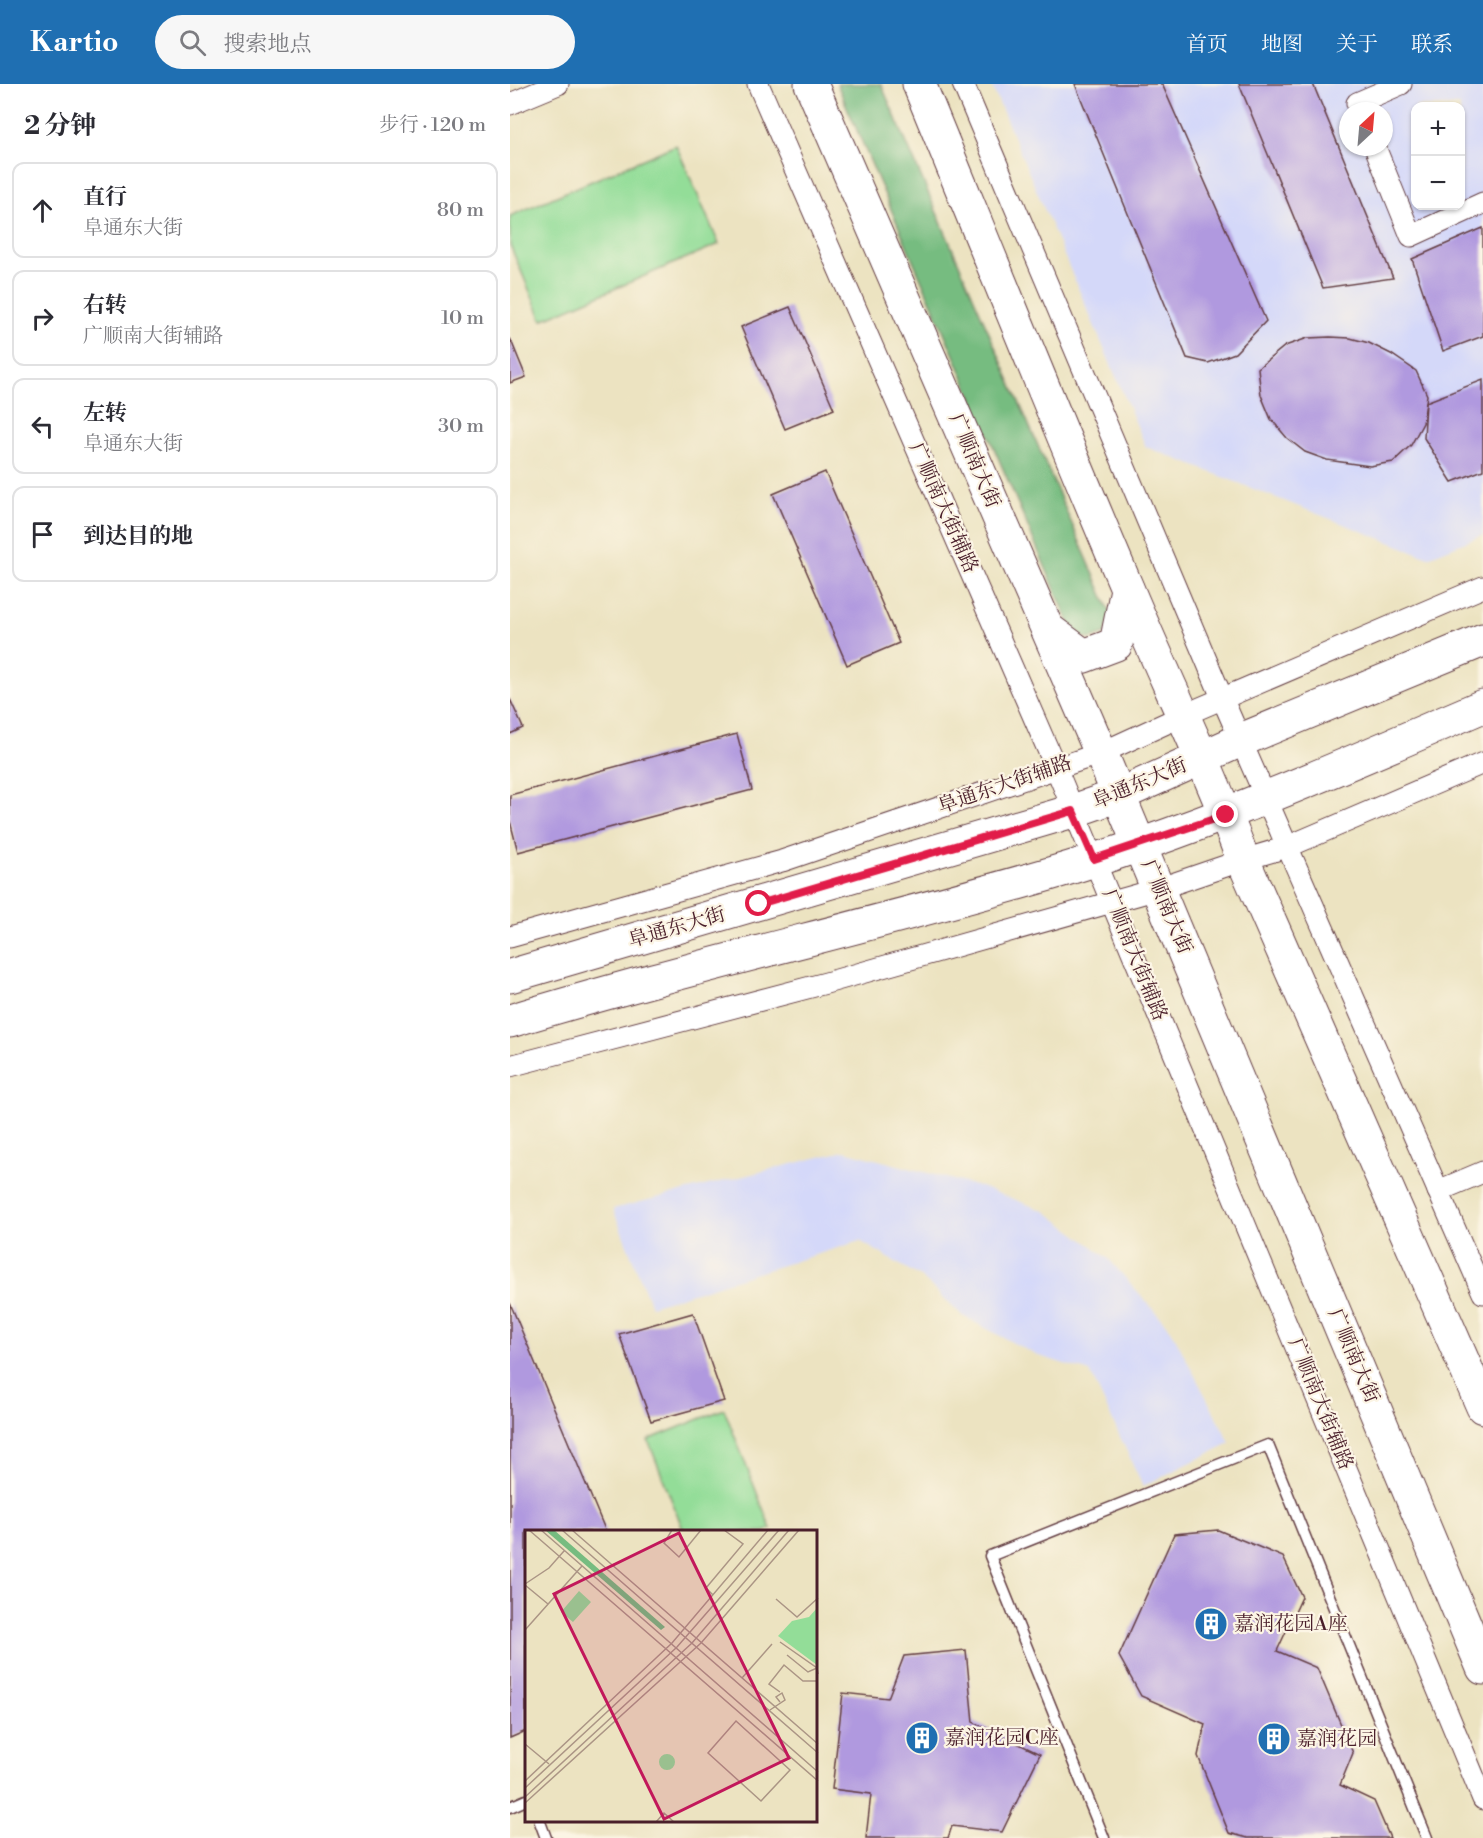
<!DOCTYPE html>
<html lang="zh">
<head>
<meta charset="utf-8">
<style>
  :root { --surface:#fff; --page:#f7f7f7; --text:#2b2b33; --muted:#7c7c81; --line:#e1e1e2; --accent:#1f6fb2 }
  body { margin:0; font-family:"Libre Bodoni","Noto Serif SC",serif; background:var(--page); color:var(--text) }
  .controls { position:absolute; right:18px; top:18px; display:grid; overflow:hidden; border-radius:12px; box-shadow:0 2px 4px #0004 }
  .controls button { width:54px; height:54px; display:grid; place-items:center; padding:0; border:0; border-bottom:2px solid var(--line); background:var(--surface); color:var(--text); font:30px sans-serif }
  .compass { position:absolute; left:829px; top:18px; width:54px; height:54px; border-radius:50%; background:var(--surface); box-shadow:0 2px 4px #0004; rotate:26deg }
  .stop { position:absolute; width:18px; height:18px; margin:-14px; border:4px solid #e11d48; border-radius:50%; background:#fff }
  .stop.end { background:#e11d48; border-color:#fff; box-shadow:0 2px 6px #0008 }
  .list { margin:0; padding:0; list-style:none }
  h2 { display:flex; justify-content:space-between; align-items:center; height:78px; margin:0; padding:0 24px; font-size:26px }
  h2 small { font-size:20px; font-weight:400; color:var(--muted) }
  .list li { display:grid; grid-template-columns:39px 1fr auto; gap:18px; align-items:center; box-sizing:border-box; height:96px; margin:0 12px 12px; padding:0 12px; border:2px solid var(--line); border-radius:12px }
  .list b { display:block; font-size:22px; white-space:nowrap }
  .list p { margin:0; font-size:20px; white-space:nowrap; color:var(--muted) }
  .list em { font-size:20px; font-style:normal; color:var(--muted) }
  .icon { flex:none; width:33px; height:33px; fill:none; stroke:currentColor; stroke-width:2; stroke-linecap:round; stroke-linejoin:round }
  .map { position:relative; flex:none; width:973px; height:1754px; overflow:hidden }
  header { display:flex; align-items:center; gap:36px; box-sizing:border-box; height:84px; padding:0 30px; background:var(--accent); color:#fff }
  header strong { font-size:28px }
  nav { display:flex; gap:33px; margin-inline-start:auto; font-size:21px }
  .search { width:420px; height:54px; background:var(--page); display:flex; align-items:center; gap:15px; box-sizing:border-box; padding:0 21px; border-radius:33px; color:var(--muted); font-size:22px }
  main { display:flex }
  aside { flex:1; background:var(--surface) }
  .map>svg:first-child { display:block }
  .built { fill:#d4d8f9; fill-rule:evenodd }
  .green { fill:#93dd98; stroke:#6e7e62; stroke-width:1.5 }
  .forest { fill:#76bc80; stroke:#606e56; stroke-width:1.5 }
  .building { fill:#b099df }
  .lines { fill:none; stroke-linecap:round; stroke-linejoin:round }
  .service-casing { stroke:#623c42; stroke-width:13 }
  .minor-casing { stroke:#623c42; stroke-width:23 }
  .primary-casing { stroke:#623c42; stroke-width:35 }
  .service { stroke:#fff; stroke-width:10 }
  .minor { stroke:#fff; stroke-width:21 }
  .primary { stroke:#fff; stroke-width:33 }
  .route { stroke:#e11d48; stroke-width:8 }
  .labels { text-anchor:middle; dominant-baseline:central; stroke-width:4.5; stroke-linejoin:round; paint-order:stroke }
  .street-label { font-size:20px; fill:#4a1f2b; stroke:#fcf5e5 }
  .poi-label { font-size:20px; fill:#4a1f2b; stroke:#fcf5e5; text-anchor:start }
  .inset-road { fill:none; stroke:#ab9585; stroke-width:1.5 }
  .view { fill:#c2185b; fill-opacity:0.15; stroke:#c2185b; stroke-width:3 }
  .inset-edge { fill:none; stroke:#4a1f2b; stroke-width:3 }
</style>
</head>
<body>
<header>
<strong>Kartio</strong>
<div class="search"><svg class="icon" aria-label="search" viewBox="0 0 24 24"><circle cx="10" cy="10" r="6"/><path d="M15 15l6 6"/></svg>搜索地点</div>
<nav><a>首页</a><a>地图</a><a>关于</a><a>联系</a></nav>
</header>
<main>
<aside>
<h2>2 分钟<small>步行 · 120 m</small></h2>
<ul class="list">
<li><svg class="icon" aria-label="ahead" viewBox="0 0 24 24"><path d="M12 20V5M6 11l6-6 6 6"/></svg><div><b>直行</b><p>阜通东大街</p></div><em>80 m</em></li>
<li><svg class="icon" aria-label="right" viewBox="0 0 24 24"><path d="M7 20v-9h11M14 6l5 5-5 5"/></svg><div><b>右转</b><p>广顺南大街辅路</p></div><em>10 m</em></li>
<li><svg class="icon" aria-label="left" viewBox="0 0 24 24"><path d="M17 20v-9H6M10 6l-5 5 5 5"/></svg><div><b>左转</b><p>阜通东大街</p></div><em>30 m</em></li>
<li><svg class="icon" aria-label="arrive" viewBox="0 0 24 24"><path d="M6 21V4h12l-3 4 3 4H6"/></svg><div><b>到达目的地</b></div></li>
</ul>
</aside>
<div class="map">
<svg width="973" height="1754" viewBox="0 0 973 1754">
  <rect width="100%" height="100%" fill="#fcf5e5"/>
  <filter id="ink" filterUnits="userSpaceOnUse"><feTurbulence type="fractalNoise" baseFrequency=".0167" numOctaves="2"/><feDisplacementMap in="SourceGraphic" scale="12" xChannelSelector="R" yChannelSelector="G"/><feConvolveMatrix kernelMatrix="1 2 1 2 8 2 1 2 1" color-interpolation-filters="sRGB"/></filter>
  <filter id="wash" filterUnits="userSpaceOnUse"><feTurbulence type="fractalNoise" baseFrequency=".008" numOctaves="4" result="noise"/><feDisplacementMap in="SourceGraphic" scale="24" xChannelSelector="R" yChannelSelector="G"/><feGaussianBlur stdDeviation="1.35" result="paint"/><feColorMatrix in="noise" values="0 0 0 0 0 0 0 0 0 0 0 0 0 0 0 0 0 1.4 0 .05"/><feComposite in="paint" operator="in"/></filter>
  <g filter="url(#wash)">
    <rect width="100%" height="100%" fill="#ece3c1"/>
    <g class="built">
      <path d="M 481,0 L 973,0 L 973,451 L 918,473 L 636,363 ZM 906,22 L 950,22 L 950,122 L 906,122 ZM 838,27 L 874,27 L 874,63 L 838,63 Z"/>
      <polygon points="334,1067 471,1103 535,1127 598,1174 661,1246 720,1359 633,1402 580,1288 526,1271 453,1232 411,1193 350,1157 141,1222 103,1125"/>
    </g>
    <g class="green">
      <polygon points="166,61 209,160 32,236 0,161 0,132"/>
      <polygon points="214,1325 261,1445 254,1448 174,1448 138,1356"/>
    </g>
    <polygon class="forest" points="327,0 371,0 601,530 595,550 581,555 565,552"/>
    <g id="blocks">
      <g class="building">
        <polygon points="565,0 652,0 756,237 725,269 698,279 677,274"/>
        <polygon points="729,0 803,0 883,194 813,204"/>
        <polygon points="973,144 973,252 933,267 902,175"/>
        <polygon points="280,223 324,325 275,345 231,243"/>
        <polygon points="820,253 840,254 859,259 881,270 906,287 917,311 913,339 901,361 883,378 860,382 817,376 795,368 777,354 761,335 751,311 748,284 775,262 798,254"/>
        <polygon points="0,254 16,293 0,299"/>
        <polygon points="973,296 973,386 942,398 914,354 916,318"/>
        <polygon points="315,388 389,559 337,581 263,410"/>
        <polygon points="0,615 13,644 0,650"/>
        <polygon points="227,650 242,706 8,768 0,737 0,711"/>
        <polygon points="0,1219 96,1448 16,1448 16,1647 0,1654"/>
        <polygon points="183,1229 214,1317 141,1337 109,1250"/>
        <polygon points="708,1446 773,1473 792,1513 767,1567 807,1584 843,1669 830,1701 864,1717 880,1754 738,1754 719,1749 688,1672 695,1640 631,1612 609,1572 664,1450"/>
        <polygon points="456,1566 463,1638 530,1670 492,1748 442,1742 438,1754 356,1754 361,1710 322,1705 333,1609 378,1614 394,1572"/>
      </g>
    </g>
  </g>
  <g filter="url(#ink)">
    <use href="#blocks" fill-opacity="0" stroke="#623c42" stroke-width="1.5"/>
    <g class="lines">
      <defs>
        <g id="service">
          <polyline points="0,1723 16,1716"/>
          <polyline points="30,1738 36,1754"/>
          <polyline points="594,1754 480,1472 758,1361 917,1754"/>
        </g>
        <g id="minor">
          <polyline points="248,0 546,684 973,1715"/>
          <polyline points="453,0 713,616 973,1209"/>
          <polyline points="0,20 48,0"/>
          <polyline points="850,27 847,19 891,0"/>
          <polyline points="865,63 901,152 973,119"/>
          <polyline points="0,853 272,777 591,669 674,631 973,503"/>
          <polyline points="0,982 316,899 648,805 733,776 777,763 973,679"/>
          <polyline points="928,1107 973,1088"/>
        </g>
        <g id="primary">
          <polyline points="301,0 591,669 973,1584"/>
          <path d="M 409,0 C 478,168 546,337 617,504 C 655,595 699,683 733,776 L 973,1323"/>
          <polyline points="539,546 574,572 606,560 617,505"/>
          <polyline points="0,892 563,727 609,711 731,656 973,556"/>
          <path d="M 0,937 C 177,883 358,843 536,791 C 687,747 829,684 973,622"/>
        </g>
      </defs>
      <use href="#service" class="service-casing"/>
      <use href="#minor" class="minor-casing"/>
      <use href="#primary" class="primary-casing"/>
      <use href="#service" class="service"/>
      <use href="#minor" class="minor"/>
      <use href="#primary" class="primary"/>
    </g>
  </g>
  <g class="lines" filter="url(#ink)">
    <polyline class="route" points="249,820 563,727 584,775 716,731"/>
  </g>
  <defs>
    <symbol id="building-disc" viewBox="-11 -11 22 22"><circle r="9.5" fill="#1f6fb2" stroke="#fcf5e5"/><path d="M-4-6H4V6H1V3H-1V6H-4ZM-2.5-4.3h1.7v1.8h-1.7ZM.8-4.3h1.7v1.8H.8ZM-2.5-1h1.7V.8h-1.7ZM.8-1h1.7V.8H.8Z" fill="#fff"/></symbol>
  </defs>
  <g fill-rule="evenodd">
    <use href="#building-disc" x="682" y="1521" width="38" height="38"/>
    <use href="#building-disc" x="393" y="1635" width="38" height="38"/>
    <use href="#building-disc" x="745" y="1636" width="38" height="38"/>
  </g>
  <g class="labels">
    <g class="street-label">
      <text transform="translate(464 377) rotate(67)">广顺南大街</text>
      <text transform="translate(433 424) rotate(66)">广顺南大街辅路</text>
      <text transform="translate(630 700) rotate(-23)">阜通东大街</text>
      <text transform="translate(495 701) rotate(-19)">阜通东大街辅路</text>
      <text transform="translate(656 823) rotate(67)">广顺南大街</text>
      <text transform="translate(167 844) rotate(-16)">阜通东大街</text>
      <text transform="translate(624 871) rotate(68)">广顺南大街辅路</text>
      <text transform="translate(843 1272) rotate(67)">广顺南大街</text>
      <text transform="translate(810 1320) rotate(68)">广顺南大街辅路</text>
    </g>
    <g class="poi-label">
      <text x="724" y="1540">嘉润花园A座</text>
      <text x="435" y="1654">嘉润花园C座</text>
      <text x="787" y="1655">嘉润花园</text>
    </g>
  </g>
  <g transform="translate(15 1446)">
    <rect width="292" height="292" fill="#ece3c1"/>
    <path d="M 54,61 L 66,72 L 48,92 L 36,82 ZM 292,78 L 293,135 L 292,135 L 253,106 L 267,91 L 284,87 ZM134 232a8 8 0 1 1 16 0a8 8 0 1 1-16 0Z" fill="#93dd98"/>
    <path d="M 20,0 L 29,0 L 140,97 L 136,100 Z" fill="#76bc80"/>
    <path class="inset-road" d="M 4,0 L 293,251M 16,0 L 293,242M 37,0 L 293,223M 47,0 L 293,214M 147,0 L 139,13 L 154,27 L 176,0M 0,54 L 24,38 L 39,21M 0,55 L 23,74M 188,65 L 181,58 L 218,14 L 199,0M 251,69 L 272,87 L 293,68M 0,100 L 57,36M 255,112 L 292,138 L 293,144M 262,125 L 283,142 L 292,138M 217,148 L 247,114M 255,162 L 244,154 L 259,135 L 278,151 L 293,151M 245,180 L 260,170 L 257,163 L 251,167 L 255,172M 211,191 L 265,240 L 236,271 L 183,223 ZM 0,214 L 24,234M 0,251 L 147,113 L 243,0M 0,258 L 152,117 L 254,0M 0,267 L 167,113 L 264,0M 0,273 L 176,113 L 274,0M 131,292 L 139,283 L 149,292"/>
    <path class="view" d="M 154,3 L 264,228 L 139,289 L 29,64 Z"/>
    <rect width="292" height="292" class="inset-edge"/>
  </g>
</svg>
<div class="controls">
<button>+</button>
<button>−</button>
</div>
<svg class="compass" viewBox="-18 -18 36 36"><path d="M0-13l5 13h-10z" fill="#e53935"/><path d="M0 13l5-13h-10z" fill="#7c7c81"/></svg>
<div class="stop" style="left:249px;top:820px"></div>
<div class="stop end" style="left:716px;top:731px"></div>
</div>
</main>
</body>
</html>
